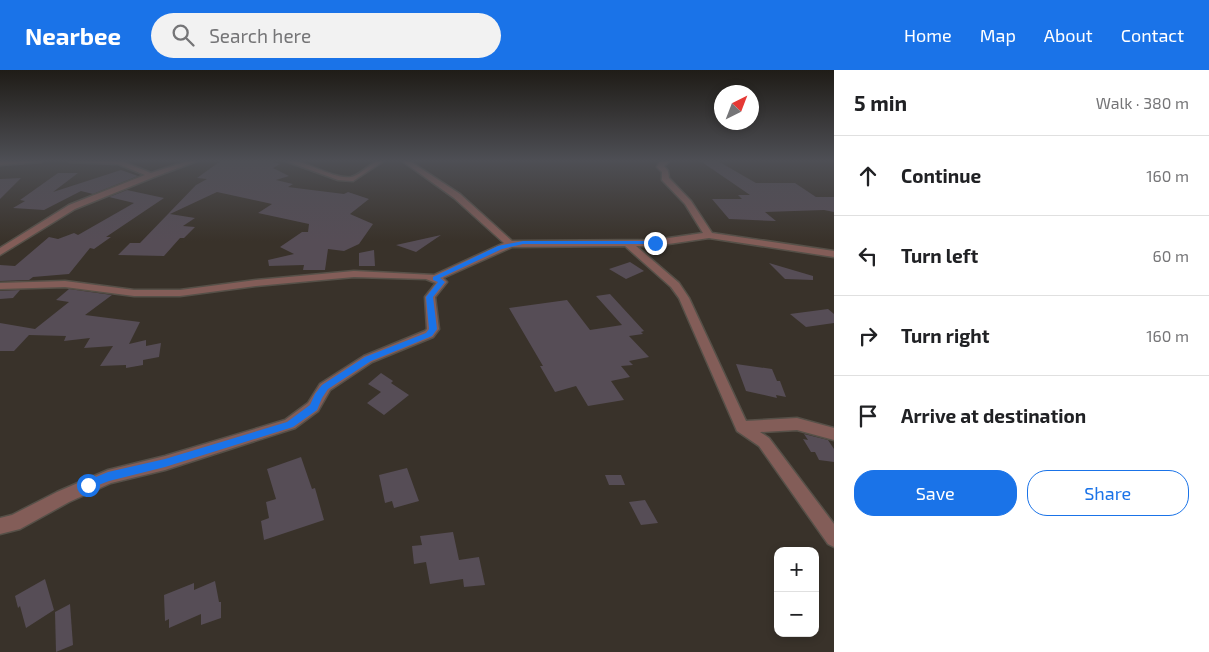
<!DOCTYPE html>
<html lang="en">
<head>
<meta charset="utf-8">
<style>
  :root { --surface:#fff; --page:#f2f2f2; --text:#202124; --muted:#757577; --line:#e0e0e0; --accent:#1a73e8 }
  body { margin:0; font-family:"Exo 2",sans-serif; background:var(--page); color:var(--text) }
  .controls { position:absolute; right:15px; bottom:15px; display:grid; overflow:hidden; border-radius:10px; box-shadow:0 2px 8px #0003 }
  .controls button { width:45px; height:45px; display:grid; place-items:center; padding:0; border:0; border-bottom:1px solid var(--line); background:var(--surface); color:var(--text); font:25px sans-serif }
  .compass { position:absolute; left:714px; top:15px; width:45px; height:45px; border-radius:50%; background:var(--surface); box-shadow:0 2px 8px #0003; rotate:42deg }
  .stop { position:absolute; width:15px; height:15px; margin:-11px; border:4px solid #1a73e8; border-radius:50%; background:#fff }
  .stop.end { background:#1a73e8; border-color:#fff; box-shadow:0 1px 5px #0008 }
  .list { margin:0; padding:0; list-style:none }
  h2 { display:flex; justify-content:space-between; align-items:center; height:65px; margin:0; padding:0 20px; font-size:21px }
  h2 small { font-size:16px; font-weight:400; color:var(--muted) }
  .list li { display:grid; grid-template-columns:32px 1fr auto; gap:15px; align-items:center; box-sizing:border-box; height:80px; padding:0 20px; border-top:1px solid var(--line) }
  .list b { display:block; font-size:19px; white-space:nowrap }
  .list em { font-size:16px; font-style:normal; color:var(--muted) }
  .actions { display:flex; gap:10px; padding:15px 20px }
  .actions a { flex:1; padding:11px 0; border:1px solid var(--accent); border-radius:20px; text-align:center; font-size:18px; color:var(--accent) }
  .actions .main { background:var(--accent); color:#fff }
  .icon { flex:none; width:28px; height:28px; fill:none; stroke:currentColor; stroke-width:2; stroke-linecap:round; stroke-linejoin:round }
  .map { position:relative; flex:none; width:834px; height:582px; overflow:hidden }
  header { display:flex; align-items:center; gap:30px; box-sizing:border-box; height:70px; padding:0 25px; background:var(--accent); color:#fff }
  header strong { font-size:24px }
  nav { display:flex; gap:28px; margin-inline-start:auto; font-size:18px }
  .search { width:350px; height:45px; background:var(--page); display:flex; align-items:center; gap:12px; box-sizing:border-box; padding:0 18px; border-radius:28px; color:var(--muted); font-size:19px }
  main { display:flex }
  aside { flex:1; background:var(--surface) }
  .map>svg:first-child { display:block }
  .building { fill:#564d56 }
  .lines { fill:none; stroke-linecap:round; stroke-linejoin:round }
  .minor-casing { stroke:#565048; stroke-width:3 }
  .minor { fill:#835d58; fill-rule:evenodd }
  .route { fill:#1a73e8 }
</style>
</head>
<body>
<header>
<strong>Nearbee</strong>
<div class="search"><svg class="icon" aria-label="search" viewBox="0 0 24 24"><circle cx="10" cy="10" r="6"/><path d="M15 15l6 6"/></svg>Search here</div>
<nav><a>Home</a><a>Map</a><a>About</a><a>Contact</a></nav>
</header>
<main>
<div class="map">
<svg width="834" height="582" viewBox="0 0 834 582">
  <rect width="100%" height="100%" fill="#39322a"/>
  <g class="building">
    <polygon points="222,90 267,90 280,94 273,98 289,106 276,110 293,114 288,117 344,124 348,122 369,129 350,144 373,154 359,174 344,181 328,179 325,200 303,200 304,195 269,196 268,190 294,184 280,177 302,162 308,162 309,154 258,143 272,134 217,122 170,144 195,148 183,156 195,157 184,168 180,168 164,186 118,185 130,173 140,173 196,115 207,109 197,108"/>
    <polygon points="699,90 716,90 756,113 795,113 816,127 834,127 834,142 824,140 765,142 776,151 729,149 712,129 742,129 738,125 750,125"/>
    <polygon points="121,100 138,106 93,124 81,121 44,140 13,138 25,131 20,130 58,103 78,103 53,122"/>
    <polygon points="21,108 0,129 0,109"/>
    <polygon points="127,120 164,128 106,167 111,167 94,179 90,178 69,204 33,207 29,210 0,211 0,195 15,196 49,167 58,169 74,163 78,165 134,133 109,127"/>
    <polygon points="441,165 416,182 396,175"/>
    <polygon points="374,180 375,196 359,196 359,183"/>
    <polygon points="630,192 644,201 626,209 609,199"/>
    <polygon points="769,193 813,206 813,210 785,209"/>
    <polygon points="69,219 112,225 85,245 140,252 129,274 146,270 146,276 161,273 159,287 143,290 143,295 126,298 126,295 100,296 113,276 84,278 90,268 64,271 66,266 29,265 14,281 0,281 0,253 35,259 69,232 56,230"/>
    <polygon points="20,220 13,228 0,229 0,221"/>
    <polygon points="610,224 644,261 641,262 643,264 629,266 649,287 629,291 633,295 621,296 630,307 611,311 624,330 588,336 576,316 555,322 540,296 543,296 509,238 567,230 590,260 622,255 596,226"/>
    <polygon points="828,239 834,244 834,253 806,257 790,244"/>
    <polygon points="736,294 772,299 777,311 780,311 786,327 776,325 777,328 746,321"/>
    <polygon points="381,303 393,311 391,313 409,325 384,345 367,333 381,322 368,314"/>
    <polygon points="804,364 828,370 834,379 834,392 819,390 815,382 811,382 803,369 808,370"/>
    <polygon points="301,387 312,419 315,418 324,450 264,470 261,451 269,448 266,432 276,429 267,399"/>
    <polygon points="407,398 419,431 394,438 392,431 385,433 379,405"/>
    <polygon points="605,405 621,405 625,415 609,415"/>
    <polygon points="645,430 658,453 641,455 629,432"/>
    <polygon points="453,462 459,490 479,487 485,515 464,517 463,509 430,514 426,492 414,494 412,476 422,475 420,466"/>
    <polygon points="45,509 54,540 26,558 20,536 18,538 15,526"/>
    <polygon points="215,511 219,532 221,532 221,548 201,555 201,544 169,558 169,549 165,551 164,525 194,513 194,520"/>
    <polygon points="70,534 73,575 56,582 55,542"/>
  </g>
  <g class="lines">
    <defs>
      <g id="minor">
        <polygon points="19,90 44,90 41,92 0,95 0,91"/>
        <polygon points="67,90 119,90 151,103 191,90 200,90 154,107 75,139 0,185 0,178 69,135 145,105 118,94 70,92"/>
        <path d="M 283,90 C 303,88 333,110 351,107 C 364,104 371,89 385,90 L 353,111 L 338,110 Z"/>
        <polygon points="401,90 408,90 460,124 512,171 655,170 703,163 685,134 662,110 662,102 657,97 659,92 671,90 664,96 668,101 669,108 691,131 712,163 834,181 834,187 709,168 655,176 636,176 679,213 689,228 746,351 797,348 834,358 834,370 797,360 760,362 769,368 834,454 834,477 828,474 759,376 737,361 679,228 671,217 625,176 512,177 443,208 447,212 435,227 439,259 433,267 372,292 330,320 318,341 295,358 165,400 111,413 69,432 20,459 0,464 0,448 12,445 57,422 108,400 165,386 285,350 308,333 320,314 364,286 425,261 427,259 425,227 436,213 426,209 354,207 256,216 180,226 134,226 65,217 0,219 0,213 65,211 134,220 180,220 256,210 354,201 434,205 504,173 454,128"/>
      </g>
    </defs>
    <use href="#minor" class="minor-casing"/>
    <use href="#minor" class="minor"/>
  </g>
  <linearGradient id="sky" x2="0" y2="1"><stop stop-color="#1f1c17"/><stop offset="0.53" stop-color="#4e4f55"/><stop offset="1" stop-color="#4e4f55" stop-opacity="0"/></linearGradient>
  <rect width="834" height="171" fill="url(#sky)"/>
  <polygon class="route" points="523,171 655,171 658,173 655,174 523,174 502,179 440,208 445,212 433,227 437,259 432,266 371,291 328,319 322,328 317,340 293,357 165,397 109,411 88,419 84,418 82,415 84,412 108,402 165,389 287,352 310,335 315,324 322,315 365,287 426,263 429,259 426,227 438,212 433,210 433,207 498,176"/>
</svg>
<div class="controls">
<button>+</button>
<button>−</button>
</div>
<svg class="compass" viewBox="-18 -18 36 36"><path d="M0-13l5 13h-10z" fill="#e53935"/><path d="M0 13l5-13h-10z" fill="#757577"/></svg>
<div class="stop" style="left:88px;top:415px"></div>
<div class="stop end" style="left:655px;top:173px"></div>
</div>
<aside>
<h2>5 min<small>Walk · 380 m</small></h2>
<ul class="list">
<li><svg class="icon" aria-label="ahead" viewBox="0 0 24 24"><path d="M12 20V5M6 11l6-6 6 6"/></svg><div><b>Continue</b></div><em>160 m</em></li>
<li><svg class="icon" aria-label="left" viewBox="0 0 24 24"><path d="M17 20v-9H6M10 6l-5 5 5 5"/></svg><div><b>Turn left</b></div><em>60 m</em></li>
<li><svg class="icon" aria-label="right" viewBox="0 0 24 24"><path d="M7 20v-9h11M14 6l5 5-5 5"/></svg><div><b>Turn right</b></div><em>160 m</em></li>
<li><svg class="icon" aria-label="arrive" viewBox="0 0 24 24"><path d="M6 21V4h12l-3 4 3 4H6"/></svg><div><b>Arrive at destination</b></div></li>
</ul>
<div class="actions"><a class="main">Save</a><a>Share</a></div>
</aside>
</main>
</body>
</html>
